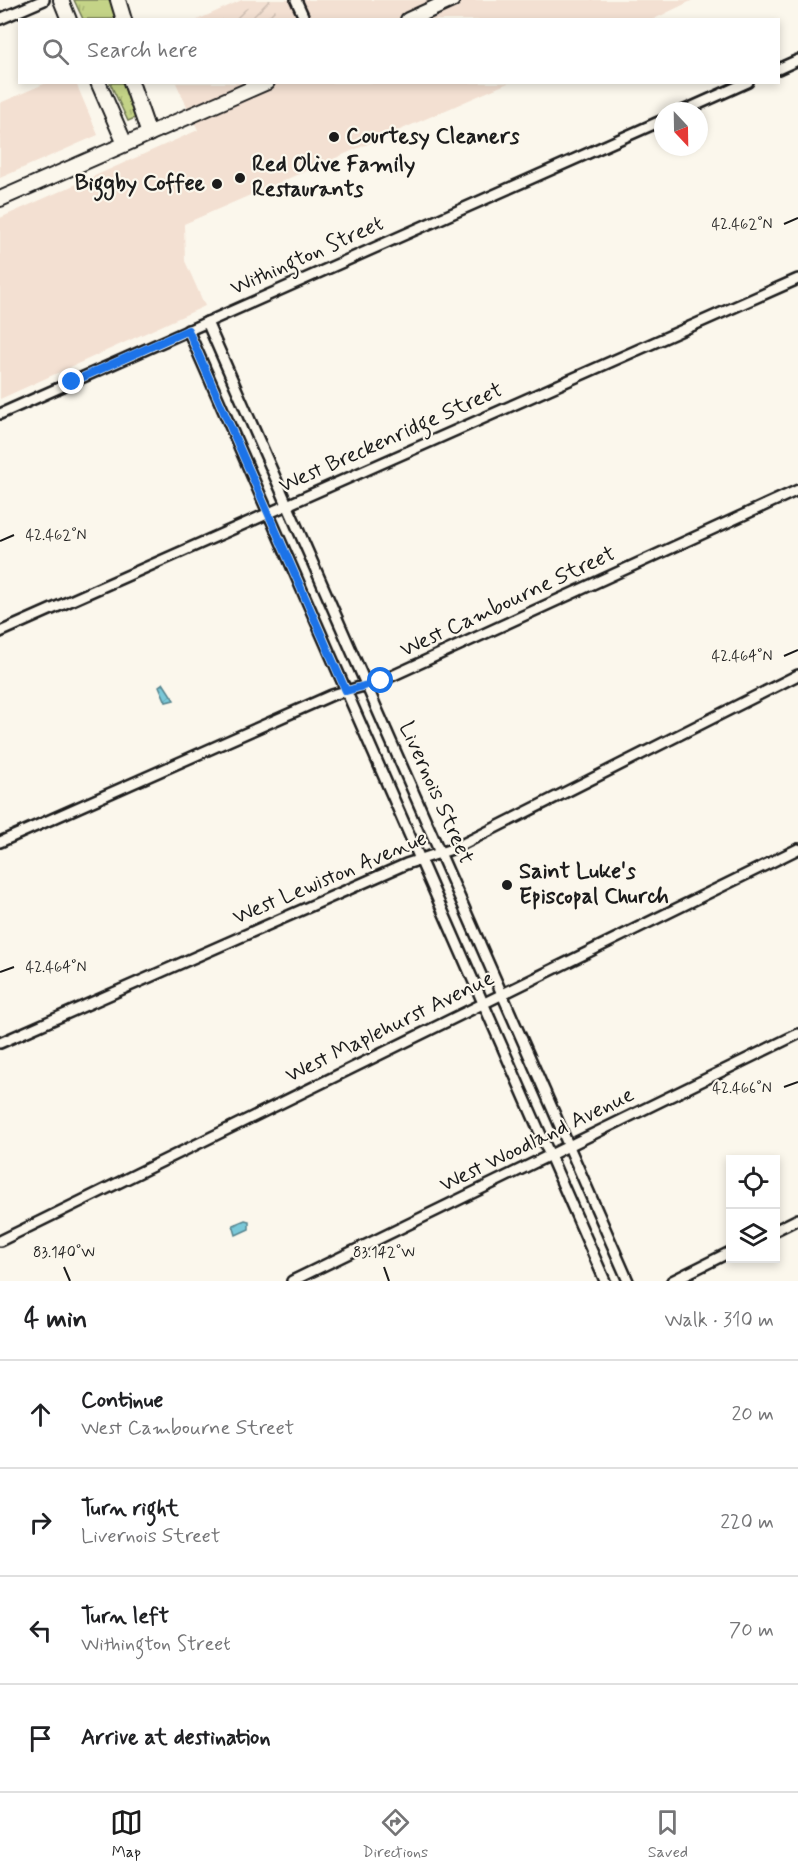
<!DOCTYPE html>
<html lang="en">
<head>
<meta charset="utf-8">
<style>
  :root { --surface:#fff; --page:#f2f2f2; --text:#202124; --muted:#757577; --line:#e0e0e0; --accent:#1c1c1c }
  body { margin:0; font-family:Mynerve,sans-serif; background:var(--page); color:var(--text) }
  .controls { position:absolute; right:18px; bottom:18px; display:grid; overflow:hidden; border-radius:0px; box-shadow:0 3px 9px #0003 }
  .controls button { width:54px; height:54px; display:grid; place-items:center; padding:0; border:0; border-bottom:2px solid var(--line); background:var(--surface); color:var(--text); font:30px sans-serif }
  .compass { position:absolute; left:654px; top:102px; width:54px; height:54px; border-radius:50%; background:var(--surface); box-shadow:0 3px 9px #0003; rotate:158deg }
  .stop { position:absolute; width:18px; height:18px; margin:-14px; border:4px solid #1a73e8; border-radius:50%; background:#fff }
  .stop.end { background:#1a73e8; border-color:#fff; box-shadow:0 2px 6px #0008 }
  .list { margin:0; padding:0; list-style:none }
  h2 { display:flex; justify-content:space-between; align-items:center; height:78px; margin:0; padding:0 24px; font-size:26px }
  h2 small { font-size:20px; font-weight:400; color:var(--muted) }
  .list li { display:grid; grid-template-columns:39px 1fr auto; gap:18px; align-items:center; box-sizing:border-box; height:108px; padding:0 24px; border-top:2px solid var(--line) }
  .list b { display:block; font-size:22px; white-space:nowrap }
  .list p { margin:0; font-size:20px; white-space:nowrap; color:var(--muted) }
  .list em { font-size:20px; font-style:normal; color:var(--muted) }
  .icon { flex:none; width:33px; height:33px; fill:none; stroke:currentColor; stroke-width:2; stroke-linecap:round; stroke-linejoin:round }
  .map { position:relative; flex:none; width:798px; height:1281px; overflow:hidden }
  .search { position:absolute; background:var(--surface); box-shadow:0 3px 9px #0003; left:18px; right:18px; top:18px; height:66px; display:flex; align-items:center; gap:15px; box-sizing:border-box; padding:0 21px; border-radius:0px; color:var(--muted); font-size:22px }
  .sheet { height:510px; background:var(--surface) }
  nav { display:flex; justify-content:space-around; align-items:center; box-sizing:border-box; height:84px; border-top:2px solid var(--line); background:var(--surface); font-size:16px; color:var(--muted) }
  nav a { display:grid; justify-items:center; gap:3px }
  nav .on { color:var(--accent) }
  .map>svg:first-child { display:block }
  .built { fill:#f3e0d2 }
  .industrial { fill:url(#industrial-furrows) }
  .grass { fill:url(#grass-tufts); stroke:#707852; stroke-width:1.5 }
  .water { fill:url(#water-waves); stroke:#54838d; stroke-width:1.5 }
  .lines { fill:none; stroke-linecap:round; stroke-linejoin:round }
  .street-casing { stroke:#1c1c1c; stroke-width:14 }
  .secondary-casing { stroke:#1c1c1c; stroke-width:18 }
  .street { stroke:#fbf7ec; stroke-width:9 }
  .secondary { stroke:#fbf7ec; stroke-width:14 }
  .route { stroke:#1a73e8; stroke-width:8 }
  .ticks { fill:none; stroke:#1c1c1c; stroke-width:2 }
  .poi-dot { fill:#1c1c1c; stroke:#fbf7ec; stroke-width:2 }
  .labels { text-anchor:middle; dominant-baseline:central; stroke-width:4.5; stroke-linejoin:round; paint-order:stroke }
  .poi-label { font-size:22px; font-weight:bold; fill:#1c1c1c; stroke:#fbf7ec; text-anchor:start }
  .street-label { font-size:22px; fill:#1c1c1c; stroke:#fbf7ec }
  .ticks-label { font-size:15px; text-anchor:middle; fill:#1c1c1c; stroke:#fbf7ec; stroke-width:4.5; stroke-linejoin:round; paint-order:stroke }
</style>
</head>
<body>
<div class="map">
<svg width="798" height="1281" viewBox="0 0 798 1281">
  <defs>
    <pattern id="industrial-furrows" width="10" height="10" patternUnits="userSpaceOnUse" patternTransform="scale(1.5)"><rect width="10" height="10" fill="#f3e0d2"/><path d="M-1 1l2-2M0 10L10 0M9 11l2-2" fill="none" stroke="#d0c0b4"/></pattern>
    <pattern id="grass-tufts" width="24" height="20" patternUnits="userSpaceOnUse" patternTransform="scale(1.5)"><rect width="24" height="20" fill="#c4d387"/><path d="M3 7l-1-3M5 7V3M7 7l1-3M15 17l-1-3M17 17v-4M19 17l1-3" fill="none" stroke="#a8b574"/></pattern>
    <pattern id="water-waves" width="16" height="10" patternUnits="userSpaceOnUse" patternTransform="scale(1.5)"><rect width="16" height="10" fill="#7ac8d8"/><path d="M0 5q4-4 8 0t8 0" fill="none" stroke="#69abb9"/></pattern>
  </defs>
  <rect width="100%" height="100%" fill="#fbf7ec"/>
  <filter id="ink" filterUnits="userSpaceOnUse"><feTurbulence type="fractalNoise" baseFrequency=".0167" numOctaves="2"/><feDisplacementMap in="SourceGraphic" scale="12" xChannelSelector="R" yChannelSelector="G"/><feConvolveMatrix kernelMatrix="1 2 1 2 8 2 1 2 1" color-interpolation-filters="sRGB"/></filter>
  <g filter="url(#ink)">
    <g class="built">
      <polygon points="242,0 693,0 652,20 197,20"/>
      <polygon points="46,83 76,83 98,135 0,178 0,103"/>
      <polygon points="176,83 508,83 184,224 185,261 205,306 0,399 0,218 198,130"/>
    </g>
    <polygon class="industrial" points="265,0 271,0 280,19 222,19"/>
    <g class="grass">
      <polygon points="74,0 112,0 117,19 83,19"/>
      <polygon points="110,83 123,83 135,118 128,121"/>
    </g>
    <g class="water">
      <polygon points="163,683 174,700 166,702 159,686"/>
      <polygon points="245,1220 249,1221 249,1229 236,1235 233,1225"/>
    </g>
    <g class="lines">
      <defs>
        <g id="street">
          <polyline points="296,0 305,20"/>
          <polyline points="0,19 44,0"/>
          <polyline points="778,69 798,60"/>
          <polyline points="683,111 748,82"/>
          <polyline points="207,322 628,1281"/>
          <polyline points="188,330 605,1281"/>
          <polyline points="0,414 663,120"/>
          <polyline points="0,632 798,279"/>
          <polyline points="0,842 332,695 381,681 798,490"/>
          <polyline points="0,1043 406,864 455,848 798,675"/>
          <polyline points="776,1230 798,1219"/>
          <polyline points="0,1241 798,849"/>
          <polyline points="292,1281 798,1034"/>
          <polyline points="672,1281 730,1252"/>
        </g>
        <g id="secondary">
          <polyline points="61,0 69,20"/>
          <polyline points="118,0 124,20"/>
          <polyline points="408,20 452,0"/>
          <polyline points="98,82 125,144"/>
          <polyline points="131,82 149,134"/>
          <polyline points="0,199 267,82"/>
        </g>
      </defs>
      <use href="#street" class="street-casing"/>
      <use href="#secondary" class="secondary-casing"/>
      <use href="#street" class="street"/>
      <use href="#secondary" class="secondary"/>
    </g>
  </g>
  <g class="lines" filter="url(#ink)">
    <polyline class="route" points="72,382 188,330 346,691 381,681"/>
  </g>
  <path class="ticks" d="M 784,224 L 798,218M 0,541 L 14,535M 784,656 L 798,650M 0,972 L 14,967M 784,1087 L 798,1082M 64,1267 L 70,1281M 384,1267 L 389,1281"/>
  <g class="poi-dot">
    <circle cx="334" cy="137" r="6"/>
    <circle cx="240" cy="178" r="6"/>
    <circle cx="217" cy="184" r="6"/>
    <circle cx="507" cy="885" r="6"/>
  </g>
  <g class="labels">
    <g class="poi-label">
      <text x="346" y="137">Courtesy Cleaners</text>
      <text x="252" y="165">Red Olive Family<tspan x="252" dy="25">Restaurants</tspan></text>
      <text x="205" y="184" text-anchor="end">Biggby Coffee</text>
      <text x="519" y="872">Saint Luke's<tspan x="519" dy="25">Episcopal Church</tspan></text>
    </g>
    <g class="street-label">
      <text transform="translate(307 256) rotate(-24)">Withington Street</text>
      <text transform="translate(391 438) rotate(-24)">West Breckenridge Street</text>
      <text transform="translate(508 602) rotate(-25)">West Cambourne Street</text>
      <text transform="translate(436 793) rotate(66)">Livernois Street</text>
      <text transform="translate(330 878) rotate(-23)">West Lewiston Avenue</text>
      <text transform="translate(390 1027) rotate(-26)">West Maplehurst Avenue</text>
      <text transform="translate(537 1140) rotate(-26)">West Woodland Avenue</text>
    </g>
  </g>
  <g class="ticks-label">
    <text x="742" y="229">42.462°N</text>
    <text x="56" y="540">42.462°N</text>
    <text x="742" y="661">42.464°N</text>
    <text x="56" y="972">42.464°N</text>
    <text x="742" y="1093">42.466°N</text>
    <text x="64" y="1257">83.140°W</text>
    <text x="384" y="1257">83.142°W</text>
  </g>
</svg>
<div class="controls">
<button><svg class="icon" aria-label="locate" viewBox="0 0 24 24"><circle cx="12" cy="12" r="6"/><path d="M12 2v4M12 18v4M2 12h4M18 12h4"/></svg></button>
<button><svg class="icon" aria-label="layers" viewBox="0 0 24 24"><path d="M12 4l9 5-9 5-9-5zM3 14l9 5 9-5"/></svg></button>
</div>
<svg class="compass" viewBox="-18 -18 36 36"><path d="M0-13l5 13h-10z" fill="#e53935"/><path d="M0 13l5-13h-10z" fill="#757577"/></svg>
<div class="stop" style="left:381px;top:681px"></div>
<div class="stop end" style="left:72px;top:382px"></div>
<div class="search"><svg class="icon" aria-label="search" viewBox="0 0 24 24"><circle cx="10" cy="10" r="6"/><path d="M15 15l6 6"/></svg>Search here</div>
</div>
<section class="sheet">
<h2>4 min<small>Walk · 310 m</small></h2>
<ul class="list">
<li><svg class="icon" aria-label="ahead" viewBox="0 0 24 24"><path d="M12 20V5M6 11l6-6 6 6"/></svg><div><b>Continue</b><p>West Cambourne Street</p></div><em>20 m</em></li>
<li><svg class="icon" aria-label="right" viewBox="0 0 24 24"><path d="M7 20v-9h11M14 6l5 5-5 5"/></svg><div><b>Turn right</b><p>Livernois Street</p></div><em>220 m</em></li>
<li><svg class="icon" aria-label="left" viewBox="0 0 24 24"><path d="M17 20v-9H6M10 6l-5 5 5 5"/></svg><div><b>Turn left</b><p>Withington Street</p></div><em>70 m</em></li>
<li><svg class="icon" aria-label="arrive" viewBox="0 0 24 24"><path d="M6 21V4h12l-3 4 3 4H6"/></svg><div><b>Arrive at destination</b></div></li>
</ul>
</section>
<nav>
<a class="on"><svg class="icon" aria-label="map" viewBox="0 0 24 24"><path d="M3 6l6-2 6 2 6-2v14l-6 2-6-2-6 2zM9 4v14M15 6v14"/></svg>Map</a>
<a><svg class="icon" aria-label="directions" viewBox="0 0 24 24"><path d="M12 3l9 9-9 9-9-9zM9 14v-3h6M13 9l2 2-2 2"/></svg>Directions</a>
<a><svg class="icon" aria-label="saved" viewBox="0 0 24 24"><path d="M7 4h10v16l-5-4-5 4z"/></svg>Saved</a>
</nav>
</body>
</html>
